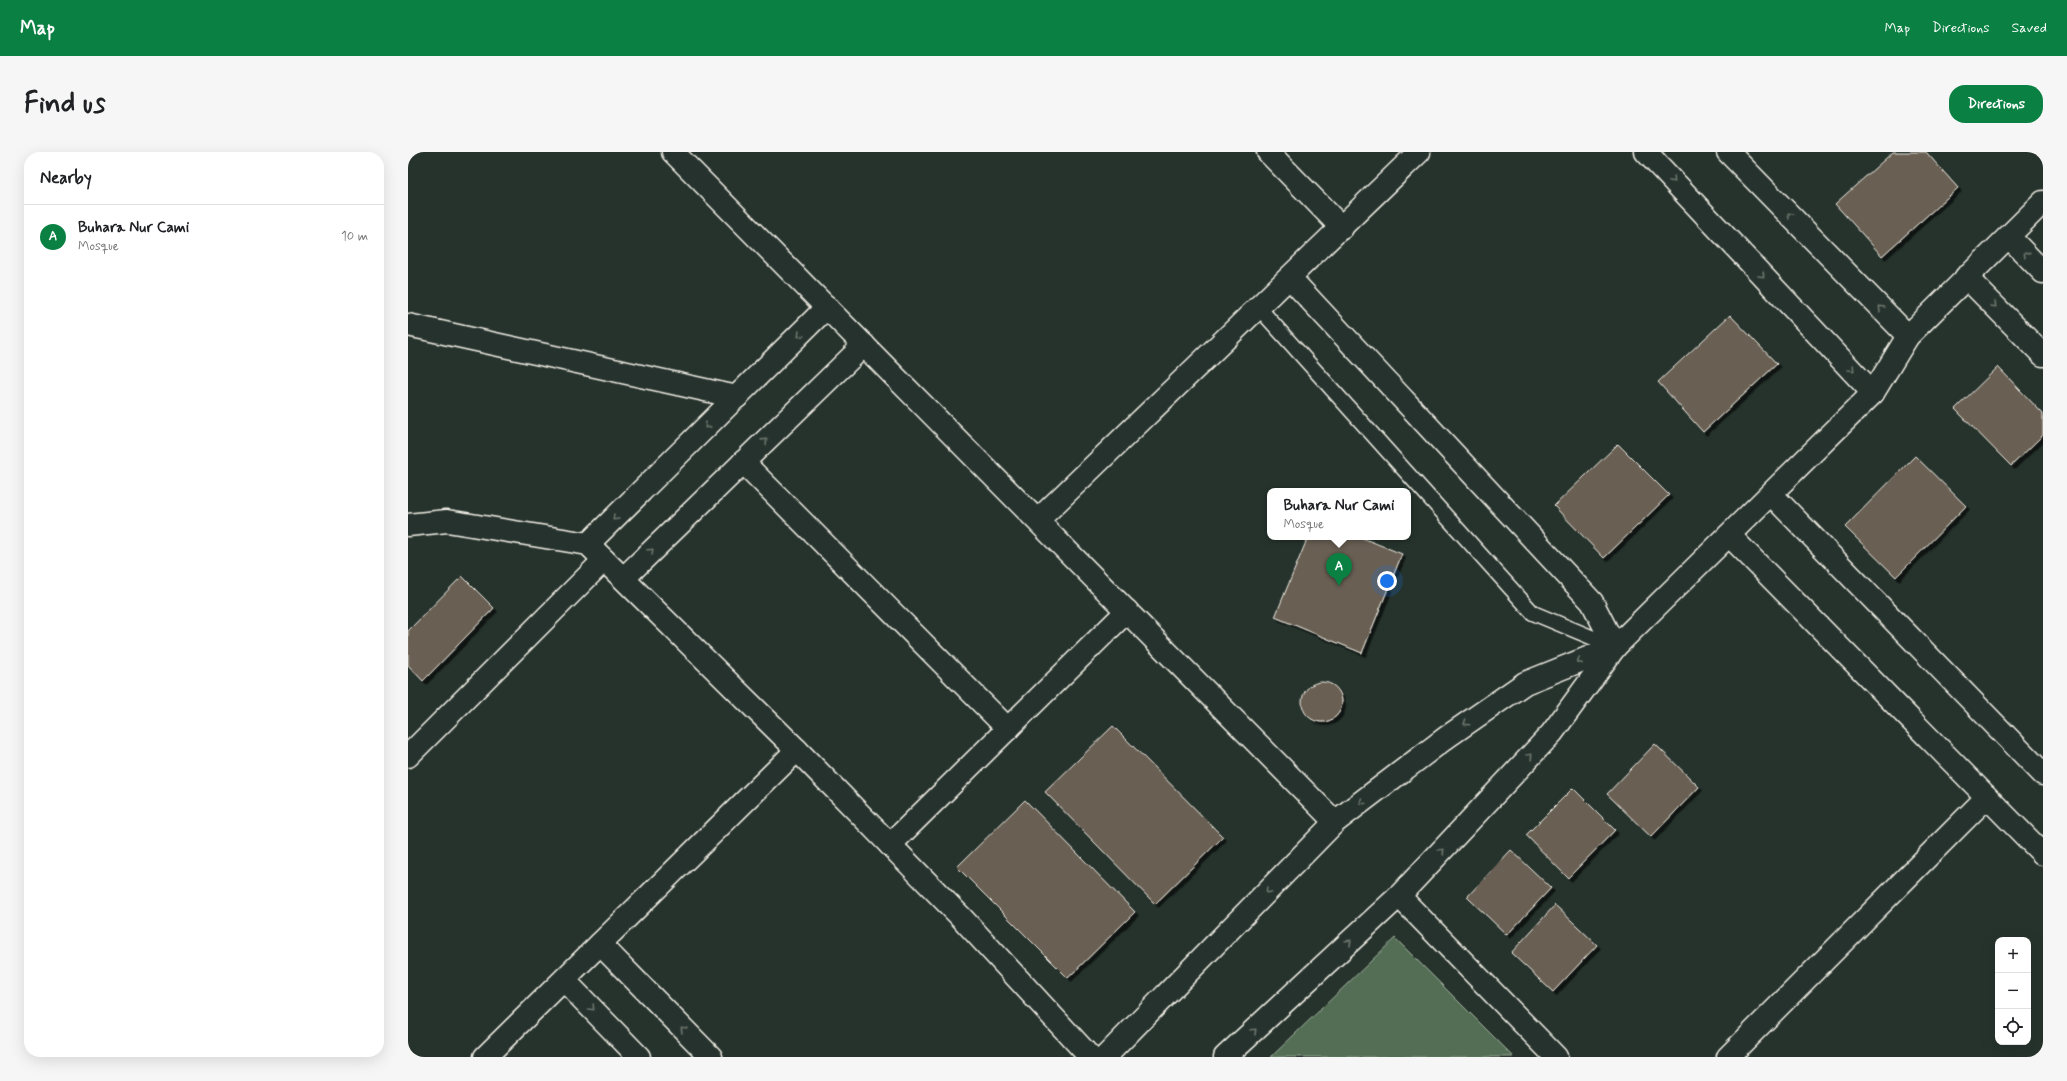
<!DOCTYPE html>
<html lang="en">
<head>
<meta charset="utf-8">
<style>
  :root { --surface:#fff; --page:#f6f6f6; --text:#202124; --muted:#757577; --line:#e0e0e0; --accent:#0b8043 }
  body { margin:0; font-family:Mynerve,sans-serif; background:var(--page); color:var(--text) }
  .controls { position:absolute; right:12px; bottom:12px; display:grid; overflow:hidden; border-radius:8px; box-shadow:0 4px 16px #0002 }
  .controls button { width:36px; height:36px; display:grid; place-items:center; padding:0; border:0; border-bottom:1px solid var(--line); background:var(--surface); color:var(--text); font:20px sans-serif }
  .you { position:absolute; left:979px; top:429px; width:14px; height:14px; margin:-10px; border:3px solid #fff; border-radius:50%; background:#1a73e8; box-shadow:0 0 0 6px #1a73e833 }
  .badge { display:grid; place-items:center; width:26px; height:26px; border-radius:50%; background:var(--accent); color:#fff; font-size:13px; font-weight:700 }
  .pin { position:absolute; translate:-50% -33px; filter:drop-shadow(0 1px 2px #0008) }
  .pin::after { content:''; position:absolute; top:21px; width:14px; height:12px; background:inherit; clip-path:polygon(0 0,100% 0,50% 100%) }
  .popup { position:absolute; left:859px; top:336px; width:144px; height:52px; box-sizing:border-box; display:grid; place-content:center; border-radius:8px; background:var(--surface); filter:drop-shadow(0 1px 3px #0005); font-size:13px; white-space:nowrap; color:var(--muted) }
  .popup b { font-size:15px; color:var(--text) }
  .popup::after { content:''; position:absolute; left:50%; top:100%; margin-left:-8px; border:8px solid transparent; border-top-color:var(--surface) }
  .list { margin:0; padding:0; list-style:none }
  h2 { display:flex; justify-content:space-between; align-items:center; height:52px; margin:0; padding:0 16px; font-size:17px }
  h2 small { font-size:13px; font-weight:400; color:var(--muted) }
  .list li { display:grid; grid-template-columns:26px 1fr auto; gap:12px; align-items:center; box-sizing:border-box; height:64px; padding:0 16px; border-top:1px solid var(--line) }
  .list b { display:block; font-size:15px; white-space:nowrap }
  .list p { margin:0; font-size:13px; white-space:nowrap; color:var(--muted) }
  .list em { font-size:13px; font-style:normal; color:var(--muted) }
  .icon { flex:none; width:22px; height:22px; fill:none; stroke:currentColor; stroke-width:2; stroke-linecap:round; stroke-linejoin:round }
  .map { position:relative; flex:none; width:1635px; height:905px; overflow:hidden; border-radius:16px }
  header { display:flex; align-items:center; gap:24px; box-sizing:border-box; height:56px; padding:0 20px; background:var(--accent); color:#fff }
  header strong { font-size:19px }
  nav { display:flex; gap:22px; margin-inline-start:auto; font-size:14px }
  .intro { display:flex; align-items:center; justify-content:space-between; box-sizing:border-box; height:96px; padding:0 24px }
  h1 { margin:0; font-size:28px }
  .button { padding:10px 18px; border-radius:16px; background:var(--accent); color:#fff; font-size:14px; font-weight:700 }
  main { display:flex; gap:24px; padding:0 24px }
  aside { flex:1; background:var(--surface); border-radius:16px; box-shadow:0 4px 16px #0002 }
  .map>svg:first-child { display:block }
  .green { fill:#526e55; stroke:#a3b09e }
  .building { fill:#695e53; stroke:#f4f1e8; filter:url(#shadow) }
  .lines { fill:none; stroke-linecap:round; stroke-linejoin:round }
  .service-casing { stroke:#f4f1e8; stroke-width:17 }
  .minor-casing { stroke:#f4f1e8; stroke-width:25 }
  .tertiary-casing { stroke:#f4f1e8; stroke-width:25 }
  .service { stroke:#26332d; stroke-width:14 }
  .minor { stroke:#26332d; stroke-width:22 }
  .tertiary { stroke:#26332d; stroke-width:22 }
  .oneway { stroke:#6e766e }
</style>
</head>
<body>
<header>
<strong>Map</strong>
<nav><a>Map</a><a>Directions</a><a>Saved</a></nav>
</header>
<div class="intro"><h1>Find us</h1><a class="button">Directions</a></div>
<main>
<aside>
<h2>Nearby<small></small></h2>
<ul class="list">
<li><span class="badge">A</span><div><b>Buhara Nur Cami</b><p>Mosque</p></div><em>10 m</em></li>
</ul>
</aside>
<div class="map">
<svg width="1635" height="905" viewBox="0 0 1635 905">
  <defs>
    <filter id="shadow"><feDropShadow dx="3.5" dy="3.5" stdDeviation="0" flood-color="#0009"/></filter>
  </defs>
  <rect width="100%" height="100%" fill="#26332d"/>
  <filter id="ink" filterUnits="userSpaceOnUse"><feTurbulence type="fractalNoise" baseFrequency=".025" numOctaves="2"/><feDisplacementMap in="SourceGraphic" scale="8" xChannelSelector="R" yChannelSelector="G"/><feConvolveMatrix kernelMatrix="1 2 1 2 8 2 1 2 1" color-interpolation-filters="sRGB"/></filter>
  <g filter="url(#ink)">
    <polygon class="green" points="987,786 1106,905 863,905"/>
    <g class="building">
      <polygon points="1485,0 1518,0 1550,36 1474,104 1427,52"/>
      <polygon points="1322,163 1369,212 1295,280 1250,230"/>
      <polygon points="1590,215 1635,262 1635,283 1603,314 1547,257"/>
      <polygon points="1210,292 1261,343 1196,406 1146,354"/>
      <polygon points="1507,304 1558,354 1488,425 1437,375"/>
      <polygon points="900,385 952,385 994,402 954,501 867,465"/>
      <polygon points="54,424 86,456 15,529 0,513 0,479"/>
      <circle cx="914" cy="550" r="20"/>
      <polygon points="705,574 815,685 747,752 637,640"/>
      <polygon points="1247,592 1291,635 1243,685 1199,642"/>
      <polygon points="1165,636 1207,678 1160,726 1118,683"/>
      <polygon points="617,648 727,760 660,826 549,715"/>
      <polygon points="1103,698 1143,736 1099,783 1059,745"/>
      <polygon points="1147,753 1189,793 1145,840 1103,801"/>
    </g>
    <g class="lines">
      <defs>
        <polyline id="service" points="851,156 1125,461 1207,495"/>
        <g id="minor">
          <polyline points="265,0 927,670"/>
          <polyline points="860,0 934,76"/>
          <polyline points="1238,0 1465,241"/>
          <polyline points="1320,0 1500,184"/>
          <polyline points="1601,85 1635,120"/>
          <polyline points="1558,125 1635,203"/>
          <polyline points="882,126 1184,450 1207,495"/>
          <polyline points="0,173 329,245"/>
          <polyline points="335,310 600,577"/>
          <polyline points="1363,342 1635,622"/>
          <polyline points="630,368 1011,0"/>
          <polyline points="0,373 39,369 180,392 389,598 553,765 682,905"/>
          <polyline points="1321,383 1635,702"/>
          <polyline points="180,392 419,155"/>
          <polyline points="216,426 456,193"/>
          <polyline points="0,604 196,408"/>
          <polyline points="482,693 719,459"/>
          <polyline points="991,744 1148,905"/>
          <polyline points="192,792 303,905"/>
          <polyline points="156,828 231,905"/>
          <polyline points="77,905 389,598"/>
          <polyline points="1320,905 1579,645"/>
        </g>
        <g id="tertiary">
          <polyline points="697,905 927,670 1039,585 1117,531 1207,495"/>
          <polyline points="817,905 991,744 1144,581 1207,495 1465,241 1500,184 1635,50"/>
        </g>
      </defs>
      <use href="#service" class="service-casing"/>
      <use href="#minor" class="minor-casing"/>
      <use href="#tertiary" class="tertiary-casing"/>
      <use href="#service" class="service"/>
      <use href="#minor" class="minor"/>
      <use href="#tertiary" class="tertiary"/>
    </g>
    <defs><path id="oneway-chevron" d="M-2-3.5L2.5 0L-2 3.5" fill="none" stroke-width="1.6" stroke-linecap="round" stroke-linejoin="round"/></defs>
    <g class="oneway">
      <use href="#oneway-chevron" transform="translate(1265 28) rotate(47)"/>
      <use href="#oneway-chevron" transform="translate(1382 63) rotate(-134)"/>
      <use href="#oneway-chevron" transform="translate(1618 102) rotate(-134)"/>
      <use href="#oneway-chevron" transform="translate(1354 123) rotate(47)"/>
      <use href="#oneway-chevron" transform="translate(1586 153) rotate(45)"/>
      <use href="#oneway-chevron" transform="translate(1473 156) rotate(-134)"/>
      <use href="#oneway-chevron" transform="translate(392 183) rotate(135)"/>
      <use href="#oneway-chevron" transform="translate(1444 217) rotate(47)"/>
      <use href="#oneway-chevron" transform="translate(299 274) rotate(135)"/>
      <use href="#oneway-chevron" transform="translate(357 289) rotate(-44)"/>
      <use href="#oneway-chevron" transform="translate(207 366) rotate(135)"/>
      <use href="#oneway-chevron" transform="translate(243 399) rotate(-44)"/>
      <use href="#oneway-chevron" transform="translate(1171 509) rotate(158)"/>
      <use href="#oneway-chevron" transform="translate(1058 571) rotate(146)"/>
      <use href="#oneway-chevron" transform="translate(1122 604) rotate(-47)"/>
      <use href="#oneway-chevron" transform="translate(954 650) rotate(142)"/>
      <use href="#oneway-chevron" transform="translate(1034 699) rotate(-47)"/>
      <use href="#oneway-chevron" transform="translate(860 739) rotate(134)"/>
      <use href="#oneway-chevron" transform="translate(941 790) rotate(-43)"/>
      <use href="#oneway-chevron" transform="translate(184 856) rotate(46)"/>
      <use href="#oneway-chevron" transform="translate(275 877) rotate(-135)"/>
      <use href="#oneway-chevron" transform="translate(846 879) rotate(-43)"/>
    </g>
  </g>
</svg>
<div class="controls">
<button>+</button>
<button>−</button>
<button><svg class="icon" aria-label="locate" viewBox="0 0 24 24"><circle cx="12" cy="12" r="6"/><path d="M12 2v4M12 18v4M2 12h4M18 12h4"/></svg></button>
</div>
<div class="you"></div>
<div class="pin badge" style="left:931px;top:434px">A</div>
<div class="popup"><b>Buhara Nur Cami</b>Mosque</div>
</div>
</main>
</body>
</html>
